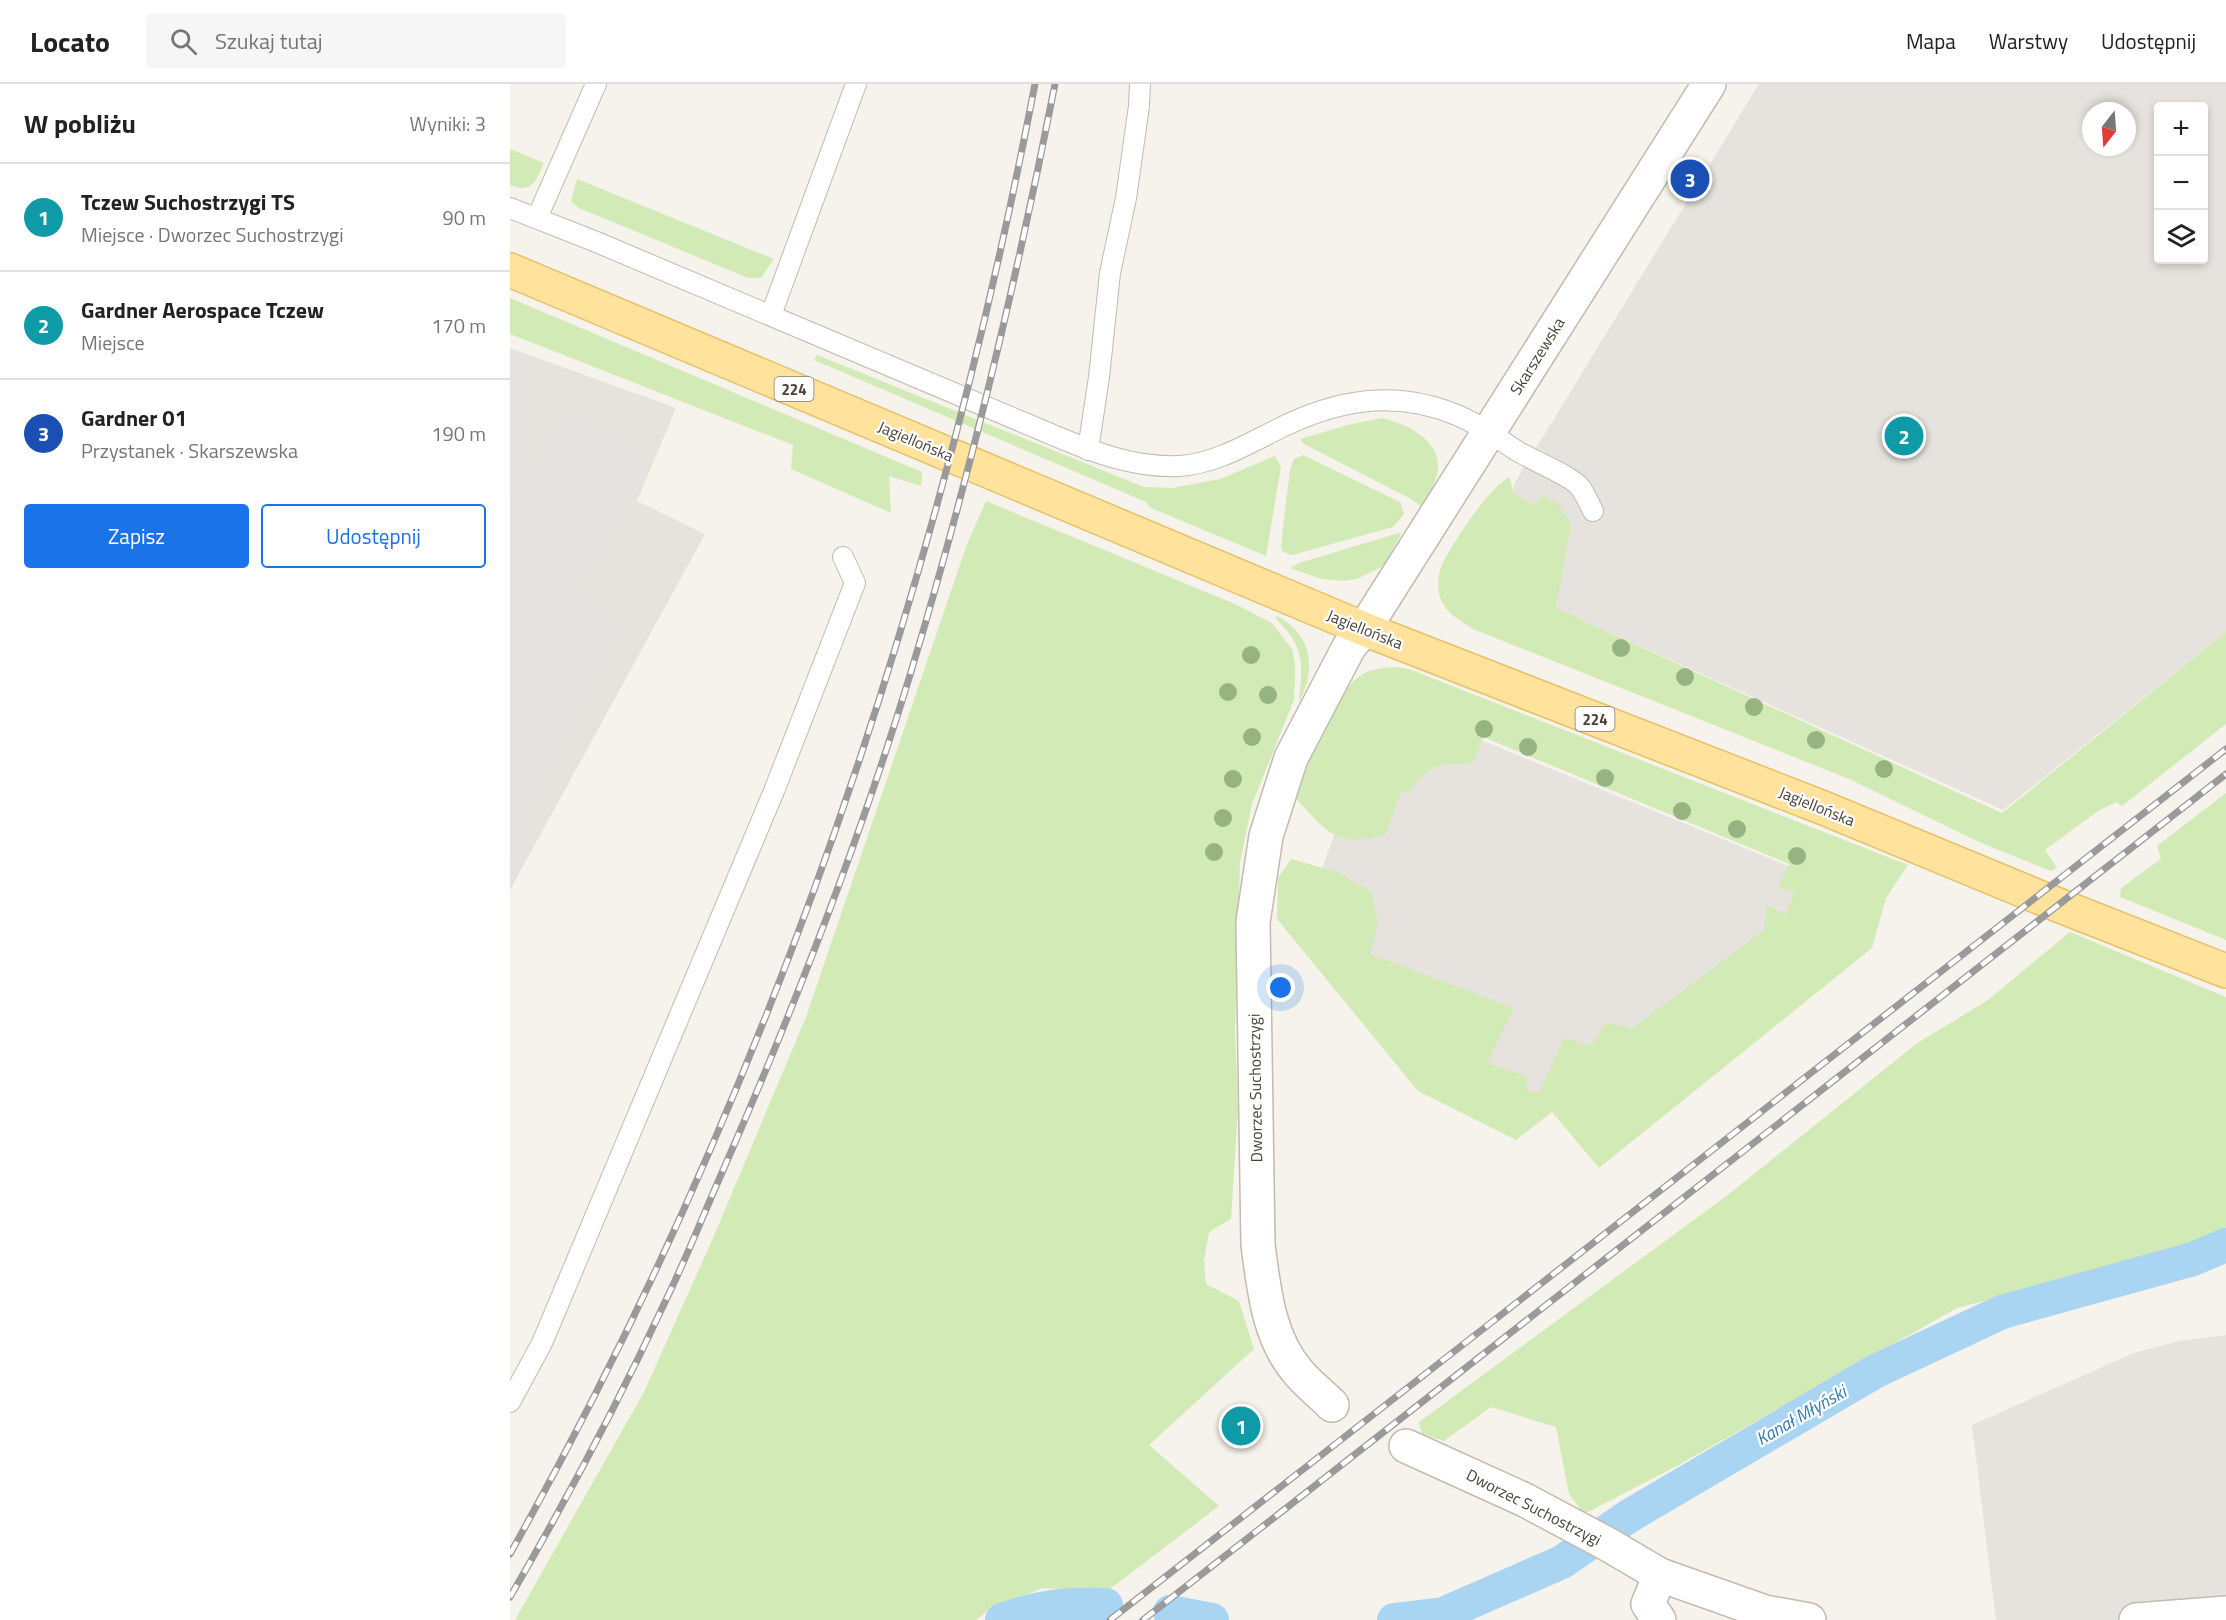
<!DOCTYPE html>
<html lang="pl">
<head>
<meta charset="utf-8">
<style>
  :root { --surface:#fff; --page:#f6f6f6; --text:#222; --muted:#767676; --line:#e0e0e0; --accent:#1a73e8 }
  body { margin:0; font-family:"Titillium Web",sans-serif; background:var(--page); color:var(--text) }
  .controls { position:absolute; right:18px; top:18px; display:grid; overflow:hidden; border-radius:6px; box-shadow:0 3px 9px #0003 }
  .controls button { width:54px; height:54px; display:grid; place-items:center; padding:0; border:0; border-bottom:2px solid var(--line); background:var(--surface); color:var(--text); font:30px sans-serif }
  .compass { position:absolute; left:1572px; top:18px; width:54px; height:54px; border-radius:50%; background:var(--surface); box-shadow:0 3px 9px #0003; rotate:197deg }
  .you { position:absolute; left:771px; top:904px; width:21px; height:21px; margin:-15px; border:4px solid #fff; border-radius:50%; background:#1a73e8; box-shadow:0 0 0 9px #1a73e833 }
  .badge { display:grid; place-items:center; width:39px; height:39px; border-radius:50%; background:var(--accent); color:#fff; font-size:20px; font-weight:700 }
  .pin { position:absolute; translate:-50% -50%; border:3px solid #fff; box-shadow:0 2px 6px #0006 }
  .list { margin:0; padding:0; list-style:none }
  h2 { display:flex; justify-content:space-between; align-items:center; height:78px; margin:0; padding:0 24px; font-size:26px }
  h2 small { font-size:20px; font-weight:400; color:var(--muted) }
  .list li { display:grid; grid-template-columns:39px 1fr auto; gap:18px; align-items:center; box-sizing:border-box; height:108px; padding:0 24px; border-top:2px solid var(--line) }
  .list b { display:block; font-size:22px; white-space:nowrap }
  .list p { margin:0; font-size:20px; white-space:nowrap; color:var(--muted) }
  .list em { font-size:20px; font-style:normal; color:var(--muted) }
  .actions { display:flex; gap:12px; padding:18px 24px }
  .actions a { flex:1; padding:14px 0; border:2px solid var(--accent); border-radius:6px; text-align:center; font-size:21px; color:var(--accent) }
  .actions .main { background:var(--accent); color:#fff }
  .icon { flex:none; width:33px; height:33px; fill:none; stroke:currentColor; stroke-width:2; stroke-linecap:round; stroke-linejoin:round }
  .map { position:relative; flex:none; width:1716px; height:1536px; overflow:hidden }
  header { display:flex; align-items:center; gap:36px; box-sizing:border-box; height:84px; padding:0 30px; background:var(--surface); border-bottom:2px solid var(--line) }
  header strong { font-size:28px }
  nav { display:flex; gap:33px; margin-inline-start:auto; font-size:21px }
  .search { width:420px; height:54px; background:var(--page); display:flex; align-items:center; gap:15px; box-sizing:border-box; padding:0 21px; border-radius:6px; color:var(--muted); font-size:22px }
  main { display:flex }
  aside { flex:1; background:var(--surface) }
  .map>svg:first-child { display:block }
  .industrial { fill:#e6e2dd; fill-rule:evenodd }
  .green { fill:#d2eab5 }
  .parking { fill:#e5e3e0 }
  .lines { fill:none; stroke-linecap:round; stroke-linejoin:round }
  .canal { stroke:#a9d4f2; stroke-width:34 }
  .service-casing { stroke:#c2bbae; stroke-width:22 }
  .minor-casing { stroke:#c2bbae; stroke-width:36 }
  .tertiary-casing { stroke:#c2bbae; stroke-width:36 }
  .primary-casing { stroke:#e6c16a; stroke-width:36 }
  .service { stroke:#fff; stroke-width:20 }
  .minor { stroke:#fff; stroke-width:33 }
  .tertiary { stroke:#fff; stroke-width:33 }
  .primary { stroke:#ffe39c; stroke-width:33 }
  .rail-casing { stroke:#9a9a9a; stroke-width:7 }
  .rail { stroke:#fff; stroke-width:4.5; stroke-dasharray:14; stroke-linecap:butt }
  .tree { fill:#97b381 }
  .labels { text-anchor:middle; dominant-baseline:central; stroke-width:4.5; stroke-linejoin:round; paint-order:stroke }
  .shield { fill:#fff; stroke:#817c74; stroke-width:1.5 }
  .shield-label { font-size:15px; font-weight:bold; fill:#4b4439 }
  .street-label { font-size:16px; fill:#4b4439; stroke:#fff }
  .water-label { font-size:18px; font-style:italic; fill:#2e7ab2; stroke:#fff }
</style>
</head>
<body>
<header>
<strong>Locato</strong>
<div class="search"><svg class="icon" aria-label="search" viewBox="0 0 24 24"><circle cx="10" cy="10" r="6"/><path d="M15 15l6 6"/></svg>Szukaj tutaj</div>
<nav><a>Mapa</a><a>Warstwy</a><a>Udostępnij</a></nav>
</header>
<main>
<aside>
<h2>W pobliżu<small>Wyniki: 3</small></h2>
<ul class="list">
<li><span class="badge" style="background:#0f9aa8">1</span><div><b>Tczew Suchostrzygi TS</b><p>Miejsce · Dworzec Suchostrzygi</p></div><em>90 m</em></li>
<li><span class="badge" style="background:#0f9aa8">2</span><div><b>Gardner Aerospace Tczew</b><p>Miejsce</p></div><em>170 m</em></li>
<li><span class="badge" style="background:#1a4fb4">3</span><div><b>Gardner 01</b><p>Przystanek · Skarszewska</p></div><em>190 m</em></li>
</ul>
<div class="actions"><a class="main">Zapisz</a><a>Udostępnij</a></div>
</aside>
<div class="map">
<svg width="1716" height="1536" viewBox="0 0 1716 1536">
  <rect width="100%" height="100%" fill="#f6f3ec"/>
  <g class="industrial">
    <path d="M 1249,0 L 1716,0 L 1716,548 L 1493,726 L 990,499 L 1004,400 ZM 1648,22 L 1694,22 L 1694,176 L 1648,176 ZM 1581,27 L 1617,27 L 1617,63 L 1581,63 Z"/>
    <polygon points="0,264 166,324 127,417 195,450 0,806"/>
    <polygon points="883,620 1325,801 1004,1051 801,815 850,680"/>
    <polygon points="1716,1251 1716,1529 1637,1536 1486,1536 1462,1341 1624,1269 1669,1257"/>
  </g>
  <g class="green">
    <path d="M 0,65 L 34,79 C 26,97 22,110 0,101 Z"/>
    <polygon points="67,95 264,175 251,194 238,194 69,124 61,117"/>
    <polygon points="0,214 412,388 411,402 379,392 381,429 281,385 283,361 0,250"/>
    <polygon points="307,271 634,403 662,404 710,395 765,372 771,383 756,472 641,424 636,418 304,276"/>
    <path d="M 872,334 C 894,339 930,355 928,384 C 928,396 917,412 912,423 L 901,415 L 794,360 L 790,355 L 838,341 Z"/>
    <polygon points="793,371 890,418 894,430 883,443 786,470 780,471 772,467 771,461 780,386 784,375"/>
    <path d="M 1000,393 L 1003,409 L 1024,421 L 1033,412 L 1048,420 L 1061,440 L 1046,524 L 1492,729 L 1716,548 L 1716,640 L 1612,722 L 1606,718 L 1588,727 L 1535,766 L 1547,784 L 1541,787 L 1469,758 L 1339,695 L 963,545 C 950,536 935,529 930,513 C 927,503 928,490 932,481 C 941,461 981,400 1000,393 Z"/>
    <polygon points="476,417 725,520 762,539 782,565 785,579 785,594 784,616 742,720 730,779 725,946 728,1025 721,1135 699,1148 694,1177 696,1200 729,1217 744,1265 639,1361 709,1422 596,1508 532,1504 477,1527 466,1536 5,1536 134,1308 203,1154 296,933 457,460"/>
    <polygon points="892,448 875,481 847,495 833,497 812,495 780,484 789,479"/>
    <path d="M 767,532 C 802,550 807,585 789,618 C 793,578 795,563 765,534 Z"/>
    <path d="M 886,583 L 899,585 L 1398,781 L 1376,814 L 1362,864 L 1089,1084 L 1042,1028 L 1006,1056 L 908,1007 L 767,835 L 768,794 L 781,775 L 827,788 L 861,808 L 868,838 L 860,870 L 1004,924 L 977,979 L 1016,992 L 1017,1006 L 1029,1009 L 1054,954 L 1082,962 L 1095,939 L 1123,944 L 1254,846 L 1257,821 L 1275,831 L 1285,809 L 1268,803 L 1279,780 L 973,653 C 970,660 968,670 964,676 C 957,683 944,679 936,680 C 918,683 908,695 899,708 L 892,706 L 875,751 C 822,763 820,749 785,714 C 798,682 821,610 850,592 C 861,584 873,584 886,583 Z"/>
    <polygon points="1716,709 1716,856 1610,813 1611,804 1651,775 1647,762"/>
    <polygon points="1560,848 1716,913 1716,1149 1600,1184 1447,1224 1165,1383 1074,1430 1059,1410 1046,1343 981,1323 934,1357 912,1350 909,1338 1219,1110 1406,960 1478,916"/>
  </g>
  <polygon class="parking" points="44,326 146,370 72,512 122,542 0,776 0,419"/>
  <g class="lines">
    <g class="canal">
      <polyline points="660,1528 702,1536"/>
      <path d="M 492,1536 C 530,1522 556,1520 596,1521"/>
      <polyline points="884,1536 933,1530 1052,1478 1119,1432 1366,1287 1492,1228 1683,1175 1716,1161"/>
    </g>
    <defs>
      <g id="service">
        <path d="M 0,124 L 84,157 L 543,351 C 583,368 624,384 669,382 C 704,380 736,361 766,346 C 827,315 885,305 949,332 C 970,341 989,355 1007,367 C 1020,375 1063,393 1070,403 C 1075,410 1079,419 1083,427"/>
        <polyline points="27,134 86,0"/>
        <polyline points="261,231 346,0"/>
        <polyline points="578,366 589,293 600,189 616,114 629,22 630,0"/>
        <polyline points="0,1318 32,1259 264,707 345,499 333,473"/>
      </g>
      <g id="minor">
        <path d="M 822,1321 C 811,1310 798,1300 788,1288 C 758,1253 754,1205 748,1161 L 743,838 L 756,752 L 781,674 L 839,563 L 854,545"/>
        <polyline points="896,1362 1015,1416 1099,1461 1150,1491 1255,1528 1299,1536"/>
        <polyline points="1149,1536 1138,1520 1150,1491"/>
        <polyline points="1626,1536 1716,1529"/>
      </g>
      <polyline id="tertiary" points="854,545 1199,0"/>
      <polyline id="primary" points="0,186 854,545 1316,725 1548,821 1716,887"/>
    </defs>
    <use href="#service" class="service-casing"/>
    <use href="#minor" class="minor-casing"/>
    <use href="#tertiary" class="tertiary-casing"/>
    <use href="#primary" class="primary-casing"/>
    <use href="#service" class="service"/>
    <use href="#minor" class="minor"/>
    <use href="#tertiary" class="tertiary"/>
    <use href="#primary" class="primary"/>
    <defs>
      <g id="rail">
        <path d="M 0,1470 C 257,1011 426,516 525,0"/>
        <path d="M 0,1513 C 56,1417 108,1319 155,1218 C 176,1175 194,1129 214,1084 C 284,924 349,759 400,591 C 459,396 506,200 545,0"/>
        <polyline points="600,1536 1716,665"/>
        <polyline points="633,1536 1716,690"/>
      </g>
    </defs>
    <use href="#rail" class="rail-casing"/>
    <use href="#rail" class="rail"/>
  </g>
  <g class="tree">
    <circle cx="1111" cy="564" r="9"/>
    <circle cx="741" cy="571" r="9"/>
    <circle cx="1175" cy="593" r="9"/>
    <circle cx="718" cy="608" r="9"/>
    <circle cx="758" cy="611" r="9"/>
    <circle cx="1244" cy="623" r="9"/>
    <circle cx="974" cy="645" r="9"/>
    <circle cx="742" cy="653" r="9"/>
    <circle cx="1306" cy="656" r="9"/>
    <circle cx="1018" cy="663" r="9"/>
    <circle cx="1374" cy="685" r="9"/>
    <circle cx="1095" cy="694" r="9"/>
    <circle cx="723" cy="695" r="9"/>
    <circle cx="1172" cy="727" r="9"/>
    <circle cx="713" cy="734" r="9"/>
    <circle cx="1227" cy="745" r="9"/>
    <circle cx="704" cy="768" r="9"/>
    <circle cx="1287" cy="772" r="9"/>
  </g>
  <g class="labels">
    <g class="shield">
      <rect x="264.5" y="293" width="39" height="24" rx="4.5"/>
      <rect x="1065.5" y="623" width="39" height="24" rx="4.5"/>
    </g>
    <g class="shield-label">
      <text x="284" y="305">224</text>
      <text x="1085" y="635">224</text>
    </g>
    <g class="street-label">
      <text transform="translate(1027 272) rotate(-58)">Skarszewska</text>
      <text transform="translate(406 357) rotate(23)">Jagiellońska</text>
      <text transform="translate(855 545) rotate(22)">Jagiellońska</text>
      <text transform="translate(1307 722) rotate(22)">Jagiellońska</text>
      <text transform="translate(745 1004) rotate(-91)">Dworzec Suchostrzygi</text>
      <text transform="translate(1024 1423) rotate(27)">Dworzec Suchostrzygi</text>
    </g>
    <g class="water-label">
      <text transform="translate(1291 1331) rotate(-30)">Kanał Młyński</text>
    </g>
  </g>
</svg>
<div class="controls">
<button>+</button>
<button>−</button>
<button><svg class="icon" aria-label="layers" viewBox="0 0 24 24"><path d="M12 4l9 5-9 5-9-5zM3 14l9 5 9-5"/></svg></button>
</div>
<svg class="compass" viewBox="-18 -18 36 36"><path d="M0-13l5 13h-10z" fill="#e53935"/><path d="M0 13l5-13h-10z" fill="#767676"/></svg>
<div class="you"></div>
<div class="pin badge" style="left:731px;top:1342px;background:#0f9aa8">1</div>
<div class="pin badge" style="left:1394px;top:352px;background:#0f9aa8">2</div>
<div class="pin badge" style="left:1180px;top:95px;background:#1a4fb4">3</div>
</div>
</main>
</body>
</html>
